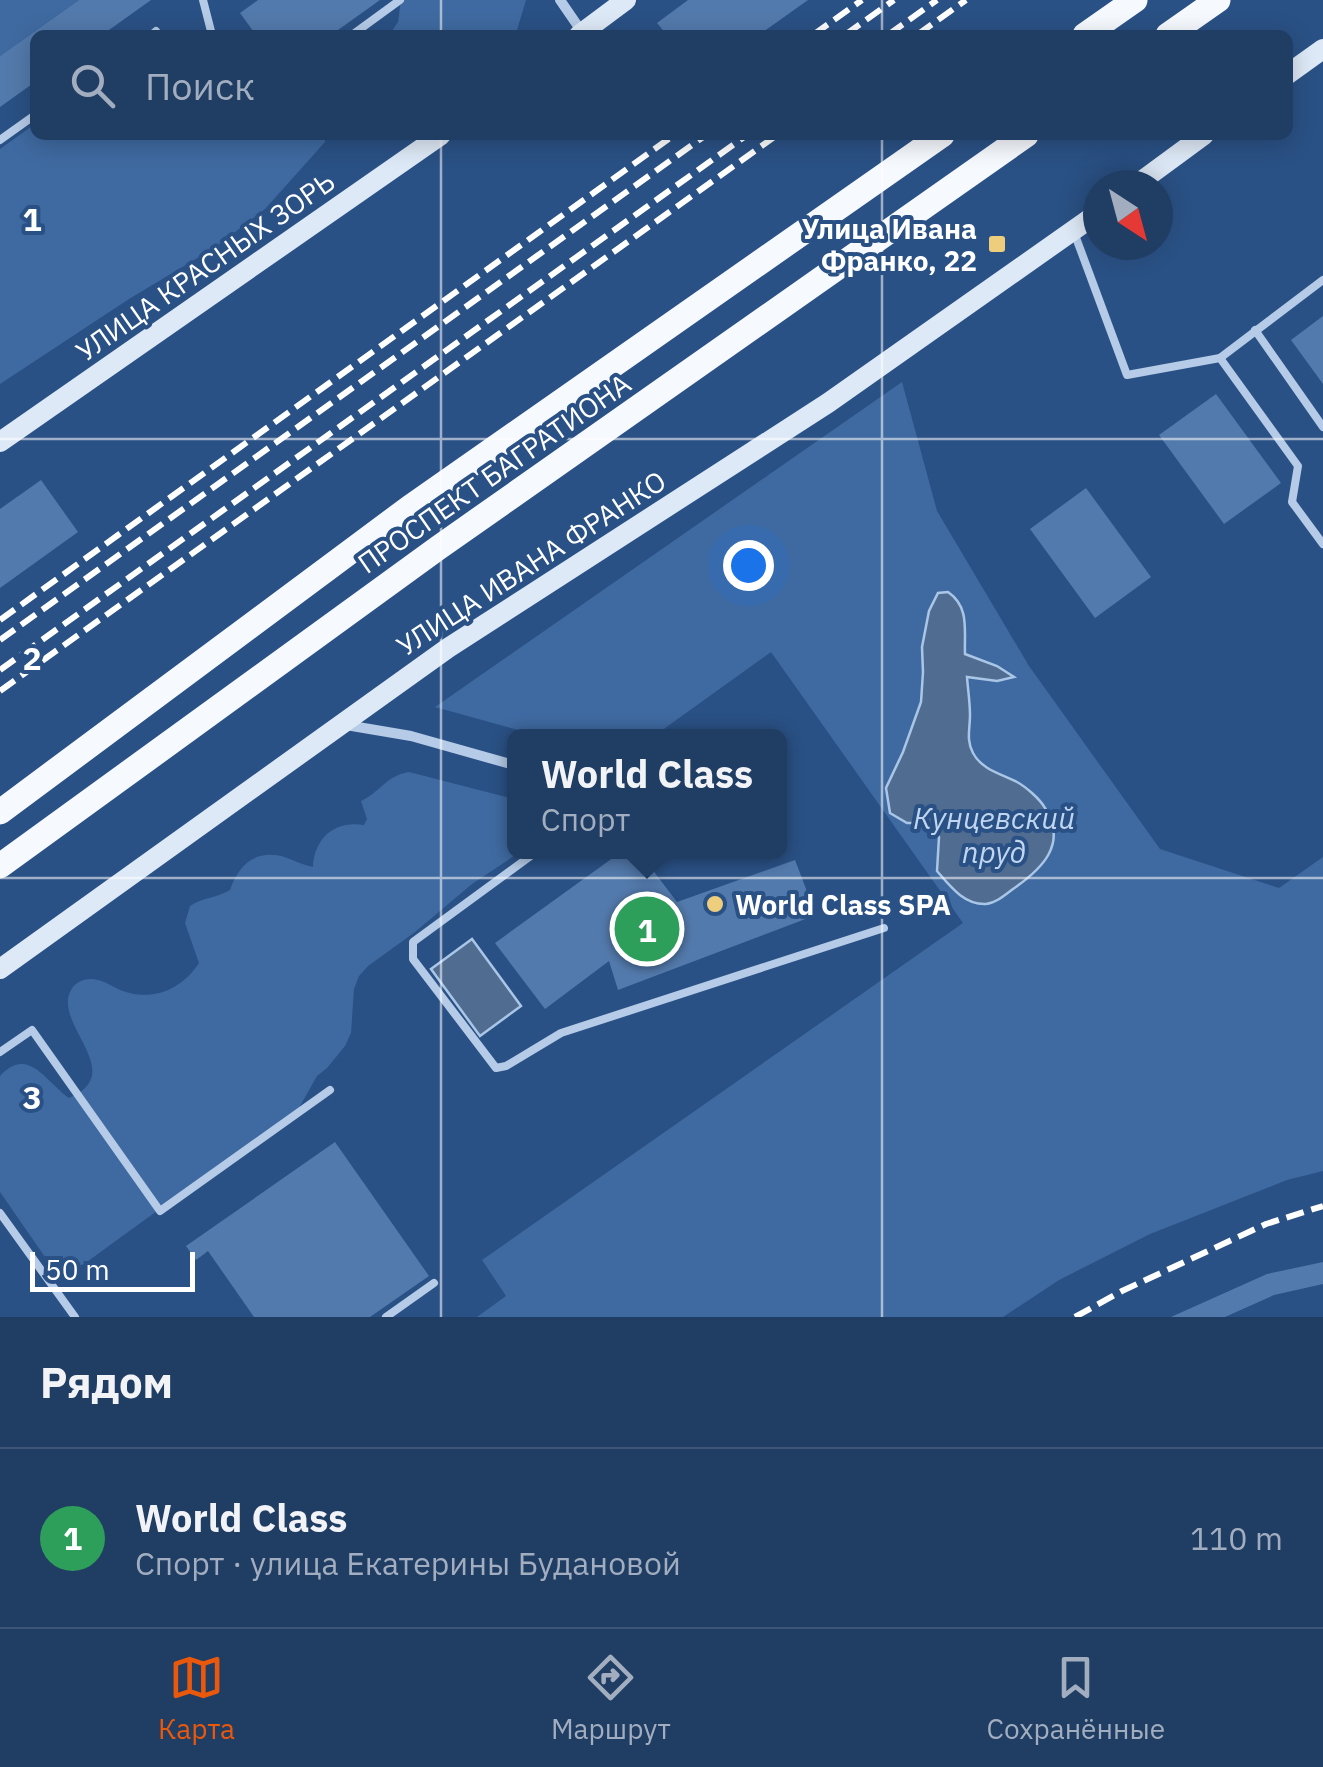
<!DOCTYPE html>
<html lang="ru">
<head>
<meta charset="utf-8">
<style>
  :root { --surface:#203d64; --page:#2d486d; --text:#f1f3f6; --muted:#a2aebf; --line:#3d5678; --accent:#ea580c }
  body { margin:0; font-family:"IBM Plex Sans",sans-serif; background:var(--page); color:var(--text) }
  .compass { position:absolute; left:1083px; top:170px; width:90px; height:90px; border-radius:50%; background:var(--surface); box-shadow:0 5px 25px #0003; rotate:144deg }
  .scale { position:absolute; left:30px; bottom:25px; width:165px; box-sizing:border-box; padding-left:10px; border:5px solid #fff; border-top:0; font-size:28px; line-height:35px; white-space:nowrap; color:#fff; -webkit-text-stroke:8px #2a5185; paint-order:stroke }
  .you { position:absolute; left:748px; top:565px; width:35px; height:35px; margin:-25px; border:8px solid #fff; border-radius:50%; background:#1a73e8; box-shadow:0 0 0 15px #1a73e833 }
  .badge { display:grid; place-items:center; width:65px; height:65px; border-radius:50%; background:var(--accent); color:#fff; font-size:32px; font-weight:700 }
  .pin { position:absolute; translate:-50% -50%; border:5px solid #fff; box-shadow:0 2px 10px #0006 }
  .popup { position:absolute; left:507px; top:729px; width:280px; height:130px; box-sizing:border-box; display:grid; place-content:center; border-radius:15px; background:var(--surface); filter:drop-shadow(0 2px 8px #0005); font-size:32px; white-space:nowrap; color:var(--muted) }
  .popup b { font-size:38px; color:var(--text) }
  .popup::after { content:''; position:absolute; left:50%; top:100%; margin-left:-20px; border:20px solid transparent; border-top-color:var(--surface) }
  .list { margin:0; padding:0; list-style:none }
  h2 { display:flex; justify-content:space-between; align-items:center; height:130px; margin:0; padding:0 40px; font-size:42px }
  h2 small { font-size:32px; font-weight:400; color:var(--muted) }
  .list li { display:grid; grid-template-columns:65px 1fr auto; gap:30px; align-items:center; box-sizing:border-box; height:180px; padding:0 40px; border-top:2px solid var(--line) }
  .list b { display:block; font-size:38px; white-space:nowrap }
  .list p { margin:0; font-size:32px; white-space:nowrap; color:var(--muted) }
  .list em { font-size:32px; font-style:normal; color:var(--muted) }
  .icon { flex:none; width:55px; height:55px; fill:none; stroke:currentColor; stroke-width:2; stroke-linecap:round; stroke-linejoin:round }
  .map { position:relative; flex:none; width:1323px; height:1317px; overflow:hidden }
  .search { position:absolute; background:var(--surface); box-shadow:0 5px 25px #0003; left:30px; right:30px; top:30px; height:110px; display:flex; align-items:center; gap:25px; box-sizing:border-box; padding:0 35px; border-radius:15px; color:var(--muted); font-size:38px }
  .sheet { height:310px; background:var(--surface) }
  nav { display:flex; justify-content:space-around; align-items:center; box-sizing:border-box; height:140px; border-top:2px solid var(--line); background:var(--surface); font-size:28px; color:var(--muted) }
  nav a { display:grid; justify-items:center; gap:5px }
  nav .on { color:var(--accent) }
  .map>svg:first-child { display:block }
  .green { fill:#3f6aa1 }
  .water { fill:#516c91; stroke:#aac6e7; stroke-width:2.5 }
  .building { fill:#537aac }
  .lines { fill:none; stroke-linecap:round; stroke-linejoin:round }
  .lane { stroke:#b5cbe7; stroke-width:8 }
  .street { stroke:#b5cbe7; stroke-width:10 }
  .secondary { stroke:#dee9f7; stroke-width:20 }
  .primary { stroke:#f6f9fe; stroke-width:25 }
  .rail { stroke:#fff; stroke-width:6; stroke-dasharray:18 8; stroke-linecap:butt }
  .grid { fill:none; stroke:#fff; stroke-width:2.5; stroke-opacity:0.55 }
  .poi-dot { fill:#eece7c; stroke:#2a5185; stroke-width:4 }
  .labels { text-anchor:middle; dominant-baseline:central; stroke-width:8; stroke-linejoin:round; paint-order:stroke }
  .poi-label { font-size:28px; font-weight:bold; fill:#fff; stroke:#2a5185; text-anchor:end }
  .street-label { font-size:28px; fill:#fff; stroke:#2a5185 }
  .water-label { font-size:30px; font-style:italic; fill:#c0d5ef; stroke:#2a5185 }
  .grid-label { font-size:32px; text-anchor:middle; font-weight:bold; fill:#fff; stroke:#2a5185; stroke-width:8; stroke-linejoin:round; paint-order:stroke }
</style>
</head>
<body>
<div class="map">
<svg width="1323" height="1317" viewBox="0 0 1323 1317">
  <rect width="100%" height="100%" fill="#2a5185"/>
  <g class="green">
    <polygon points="0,0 79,0 0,56"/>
    <polygon points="401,0 526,0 517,30 511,35 389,35 398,22"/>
    <polygon points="35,124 35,135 325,135 325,142 265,209 214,248 129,299 0,384 0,149"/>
    <polygon points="902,382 937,511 1029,666 1160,849 1279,888 1323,857 1323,1171 1287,1180 1150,1234 1059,1280 1003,1317 477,1317 506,1296 482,1260 963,923 771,652 654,736 540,736 435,707"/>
    <path d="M 409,772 L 514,799 L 514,852 L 520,852 L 472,884 L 415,932 L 368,966 L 359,976 L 354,989 L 351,1033 L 345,1046 L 327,1068 L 317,1076 L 296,1113 L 260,1136 L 84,1264 L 70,1269 L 56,1264 L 45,1257 L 0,1192 L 0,1076 C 28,1045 46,1082 69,1098 C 129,1073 52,1024 71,990 C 76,981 87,977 98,980 C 107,982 116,989 126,992 C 155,1001 183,988 199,963 L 185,923 L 190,906 C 204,897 217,898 230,890 C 238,866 254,850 281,856 C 292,859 302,865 313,867 C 314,838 335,820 364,825 L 367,819 L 361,801 C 381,792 385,776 409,772 Z"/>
  </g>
  <g class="water">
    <path d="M 948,592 C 970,607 964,631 965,654 L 997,666 L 1014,677 L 997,681 L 967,677 C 968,690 970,703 970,715 C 970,729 966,740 973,753 C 982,770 1002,774 1017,782 C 1026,787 1040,799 1045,808 C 1068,844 1042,869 1013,889 C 1005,895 996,903 986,904 C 964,905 950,886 937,871 L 939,837 L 926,823 L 907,823 L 890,813 L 886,788 L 903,752 L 921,702 L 923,672 L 922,647 L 929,611 L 938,593 Z"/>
    <polygon points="472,939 521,1006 480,1036 431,969"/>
  </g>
  <g class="building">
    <polygon points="79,0 151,0 102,35 35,35 35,82 0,107 0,56"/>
    <polygon points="258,0 380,0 331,35 256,35 240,13"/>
    <polygon points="688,0 808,0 759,35 667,35 657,23"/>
    <polygon points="1323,316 1323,384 1291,340"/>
    <polygon points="1216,394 1281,483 1224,524 1159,435"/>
    <polygon points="41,480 78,532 0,588 0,509"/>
    <polygon points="1086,488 1151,577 1095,618 1030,529"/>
    <polygon points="621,852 639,852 677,902 795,860 816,915 618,990 609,961 545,1009 495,943"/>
    <polygon points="335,1142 429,1276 370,1317 254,1317 208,1251 196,1260 186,1246"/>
    <polygon points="1323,1262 1323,1284 1274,1295 1225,1317 1171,1317 1267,1274"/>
  </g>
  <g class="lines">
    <g class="lane">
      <polyline points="203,0 212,35"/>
      <polyline points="151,35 156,31"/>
      <polyline points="352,35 400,0"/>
      <polyline points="0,140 35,115"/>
      <polyline points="1075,235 1127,375 1220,358 1298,466 1292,502 1323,544"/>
      <polyline points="1255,330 1323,427"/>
      <polyline points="1220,358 1323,280"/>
      <polyline points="536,852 413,942 413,959 496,1068 506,1066 561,1033 884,928"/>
      <polyline points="0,1052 32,1030 160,1211 330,1090"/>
      <polyline points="0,1213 75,1317"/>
      <polyline points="386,1317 434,1283"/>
    </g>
    <g class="street">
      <polyline points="560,0 582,32"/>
      <polyline points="346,725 411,736 514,765"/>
    </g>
    <g class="secondary">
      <polyline points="579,35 626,0"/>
      <polyline points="1288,74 1323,49"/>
      <polyline points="1136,185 1204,135"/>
      <polyline points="0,442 441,135"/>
      <polyline points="0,969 448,648 828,403 1098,213"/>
    </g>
    <g class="primary">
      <polyline points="1085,35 1135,0"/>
      <polyline points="1168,35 1218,0"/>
      <polyline points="0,812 409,508 942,135"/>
      <polyline points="0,866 438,548 1026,135"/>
    </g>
    <g class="rail">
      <polyline points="813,35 862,0"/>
      <polyline points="845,35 894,0"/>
      <polyline points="888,35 937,0"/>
      <polyline points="917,35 966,0"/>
      <polyline points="0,620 674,135"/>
      <polyline points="0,640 706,135"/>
      <polyline points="0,670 747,135"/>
      <polyline points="0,691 777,135"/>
      <polyline points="1075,1317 1122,1291 1266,1224 1323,1206"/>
    </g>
  </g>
  <path class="grid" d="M 441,0 L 441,35M 882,0 L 882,35M 441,135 L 441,1317M 882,135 L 882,1317M 0,439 L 1323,439M 0,878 L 1323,878"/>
  <g class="poi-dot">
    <rect x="987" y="234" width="20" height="20" rx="5"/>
    <circle cx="715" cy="904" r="10"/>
  </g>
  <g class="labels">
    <g class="poi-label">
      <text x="977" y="228">Улица Ивана<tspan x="977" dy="32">Франко, 22</tspan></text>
      <text x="735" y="904" text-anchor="start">World Class SPA</text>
    </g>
    <g class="street-label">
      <text transform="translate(205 266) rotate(-35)">УЛИЦА КРАСНЫХ ЗОРЬ</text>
      <text transform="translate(494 473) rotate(-35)">ПРОСПЕКТ БАГРАТИОНА</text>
      <text transform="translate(531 563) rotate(-33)">УЛИЦА ИВАНА ФРАНКО</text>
    </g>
    <g class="water-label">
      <text x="994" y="817">Кунцевский<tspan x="994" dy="34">пруд</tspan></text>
    </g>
  </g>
  <g class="grid-label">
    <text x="32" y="231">1</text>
    <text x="32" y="670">2</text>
    <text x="32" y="1109">3</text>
  </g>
</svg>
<svg class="compass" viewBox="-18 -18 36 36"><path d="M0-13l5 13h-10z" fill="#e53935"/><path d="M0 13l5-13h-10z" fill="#a2aebf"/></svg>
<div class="scale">50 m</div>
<div class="you"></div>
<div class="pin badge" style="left:647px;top:929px;background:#2e9e5b">1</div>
<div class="popup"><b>World Class</b>Спорт</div>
<div class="search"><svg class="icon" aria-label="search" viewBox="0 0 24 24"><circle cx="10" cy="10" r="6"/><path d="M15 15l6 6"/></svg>Поиск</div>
</div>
<section class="sheet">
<h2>Рядом<small></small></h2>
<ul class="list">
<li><span class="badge" style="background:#2e9e5b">1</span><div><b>World Class</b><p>Спорт · улица Екатерины Будановой</p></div><em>110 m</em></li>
</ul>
</section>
<nav>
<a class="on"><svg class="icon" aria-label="map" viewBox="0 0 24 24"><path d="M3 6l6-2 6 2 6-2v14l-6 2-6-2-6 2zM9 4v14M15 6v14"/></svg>Карта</a>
<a><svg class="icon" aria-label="directions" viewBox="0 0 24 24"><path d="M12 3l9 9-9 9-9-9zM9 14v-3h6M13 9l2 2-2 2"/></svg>Маршрут</a>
<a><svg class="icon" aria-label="saved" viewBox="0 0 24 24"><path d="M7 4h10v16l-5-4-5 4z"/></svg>Сохранённые</a>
</nav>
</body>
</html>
